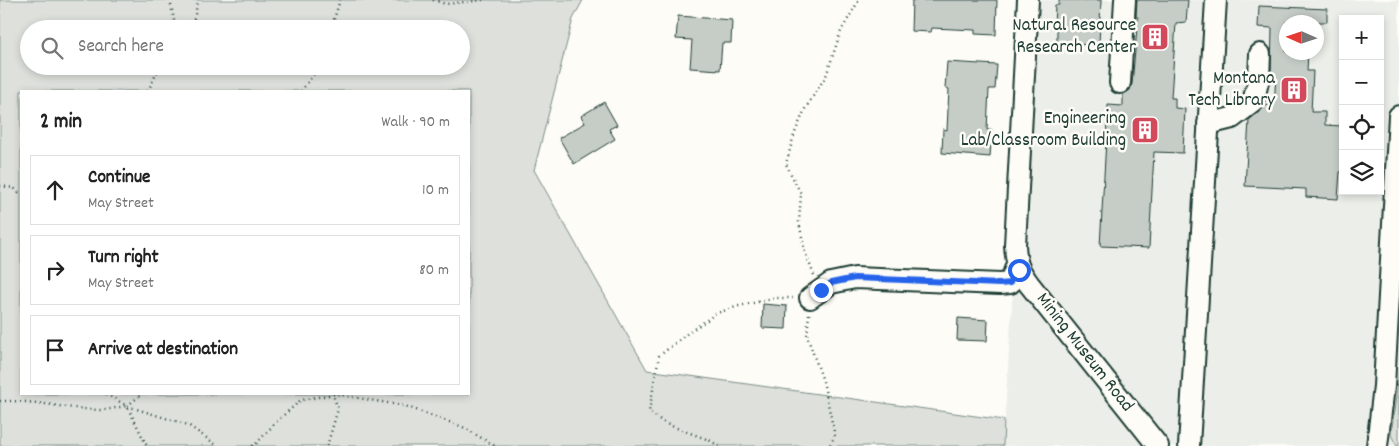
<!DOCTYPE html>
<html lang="en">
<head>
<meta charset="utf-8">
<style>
  :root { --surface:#fff; --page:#f2f2f2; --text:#222; --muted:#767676; --line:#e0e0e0 }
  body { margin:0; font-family:Dekko,sans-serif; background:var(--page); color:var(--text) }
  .controls { position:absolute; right:15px; top:15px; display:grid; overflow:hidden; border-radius:0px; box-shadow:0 2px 8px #0003 }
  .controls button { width:45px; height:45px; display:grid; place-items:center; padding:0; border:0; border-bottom:1px solid var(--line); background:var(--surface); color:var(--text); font:25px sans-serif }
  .compass { position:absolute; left:1279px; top:15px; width:45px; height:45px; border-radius:50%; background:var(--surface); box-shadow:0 2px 8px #0003; rotate:273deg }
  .stop { position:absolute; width:15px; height:15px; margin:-11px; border:4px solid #2563eb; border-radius:50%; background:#fff }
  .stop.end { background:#2563eb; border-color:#fff; box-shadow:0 1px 5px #0008 }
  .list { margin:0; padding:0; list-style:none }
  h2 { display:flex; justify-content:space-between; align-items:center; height:65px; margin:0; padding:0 20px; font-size:21px }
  h2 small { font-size:16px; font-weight:400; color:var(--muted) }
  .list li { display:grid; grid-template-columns:32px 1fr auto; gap:15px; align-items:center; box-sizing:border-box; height:70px; margin:0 10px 10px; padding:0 10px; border:1px solid var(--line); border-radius:0px }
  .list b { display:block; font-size:19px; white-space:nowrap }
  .list p { margin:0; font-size:16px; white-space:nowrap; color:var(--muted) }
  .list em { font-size:16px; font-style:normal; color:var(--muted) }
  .icon { flex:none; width:28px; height:28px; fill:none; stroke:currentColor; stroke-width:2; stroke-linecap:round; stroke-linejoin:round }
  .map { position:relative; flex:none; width:1399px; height:446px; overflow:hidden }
  .search { position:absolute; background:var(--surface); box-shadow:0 2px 8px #0003; left:20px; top:20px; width:450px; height:55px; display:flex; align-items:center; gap:12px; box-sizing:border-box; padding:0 18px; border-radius:28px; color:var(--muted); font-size:19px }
  .panel { position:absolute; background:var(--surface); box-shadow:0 2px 8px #0003; left:20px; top:90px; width:450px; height:305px; border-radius:0px }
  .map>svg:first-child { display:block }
  .built { fill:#eceee9; fill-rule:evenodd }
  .green { fill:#dde0db; stroke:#7e8e88; fill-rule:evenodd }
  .building { fill:#c6cdc7; stroke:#1f3d34 }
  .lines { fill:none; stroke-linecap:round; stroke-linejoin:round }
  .minor-casing { stroke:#1f3d34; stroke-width:24 }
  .path { stroke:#1f3d34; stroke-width:2.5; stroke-dasharray:1 4; stroke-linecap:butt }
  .minor { stroke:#fdfcf7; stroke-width:20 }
  .route { stroke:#2563eb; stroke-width:6 }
  .labels { text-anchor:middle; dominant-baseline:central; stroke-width:5; stroke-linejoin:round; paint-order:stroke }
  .poi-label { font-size:19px; fill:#1f3d34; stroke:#fdfcf7; text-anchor:end }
  .street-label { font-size:19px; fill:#1f3d34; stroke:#fdfcf7 }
</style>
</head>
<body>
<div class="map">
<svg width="1399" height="446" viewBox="0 0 1399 446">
  <rect width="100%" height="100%" fill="#fdfcf7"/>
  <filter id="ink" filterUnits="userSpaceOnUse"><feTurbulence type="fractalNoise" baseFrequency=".02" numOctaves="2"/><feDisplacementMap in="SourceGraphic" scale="10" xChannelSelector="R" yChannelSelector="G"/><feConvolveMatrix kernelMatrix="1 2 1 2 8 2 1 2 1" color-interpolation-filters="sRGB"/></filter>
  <g filter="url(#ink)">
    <path class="built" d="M 1028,0 L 1399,0 L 1399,446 L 1003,446 L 1015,257 ZM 1343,19 L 1380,19 L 1380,191 L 1343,191 ZM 1286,22 L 1316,22 L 1316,52 L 1286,52 Z"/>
    <g class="green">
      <path d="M 0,0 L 583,0 L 573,19 L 534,170 L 647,370 L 1004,420 L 1003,446 L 0,446 ZM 29,29 L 461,29 L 461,66 L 29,66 ZM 21,91 L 469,91 L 469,394 L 21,394 Z"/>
      <polygon points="1399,373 1399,446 1397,446 1391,435"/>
    </g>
    <g class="building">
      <polygon points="912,0 997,0 996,35 975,34 975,30 932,28 931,32 911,31"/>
      <polygon points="1059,0 1101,0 1099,45 1057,44 1057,28 1054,27 1055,5 1059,5"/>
      <polygon points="1137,0 1188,0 1186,22 1176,23 1171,98 1175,98 1175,108 1185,109 1183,153 1154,152 1149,248 1100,246 1108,105 1123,106 1123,94 1130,90 1132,84 1138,17 1136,17"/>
      <polygon points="1259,6 1327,9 1327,22 1286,22 1286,52 1308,52 1307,71 1313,71 1311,112 1325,112 1325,125 1342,126 1341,150 1343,150 1343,161 1342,172 1340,172 1338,199 1306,197 1306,189 1245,186 1249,120 1260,111 1264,105 1274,106 1276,75 1271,74 1272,28 1258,27"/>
      <polygon points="678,16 732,20 731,43 722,43 720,70 690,68 692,40 676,39"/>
      <polygon points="947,62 997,65 995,89 989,89 987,130 992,130 990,157 942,153 943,129 947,130 949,89 945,88"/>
      <polygon points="604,102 617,125 609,129 615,139 574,164 559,138 585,123 581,116"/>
      <polygon points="763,304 787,306 786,329 762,328"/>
      <polygon points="958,318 988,320 987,341 957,340"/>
    </g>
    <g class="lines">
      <defs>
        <g id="minor">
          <path d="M 1028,0 L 1015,245 C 1016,263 1018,269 1029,284 L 1158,446"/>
          <polyline points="1120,83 1125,0"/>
          <polyline points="1208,124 1232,118 1253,102 1259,78 1260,54"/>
          <polyline points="810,298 831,283 855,278 1000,284 1010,283 1017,264"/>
          <polyline points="1189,446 1216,0"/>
          <polyline points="1377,446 1384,386 1399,116"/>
        </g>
      </defs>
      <use href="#minor" class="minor-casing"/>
      <g class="path">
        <polyline points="170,0 175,25 181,29"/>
        <polyline points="433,0 446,4 483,0"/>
        <polyline points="192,29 198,0"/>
        <polyline points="331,29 340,0"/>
        <polyline points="148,91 160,66"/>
        <polyline points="301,91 320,66"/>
        <polyline points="0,186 14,188 21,195"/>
        <polyline points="814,275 805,252 799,222 801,194 786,164 794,135 805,109 826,76 841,31 859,0"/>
        <polyline points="809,314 807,336 823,381 835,436 829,446"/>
        <polyline points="106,394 127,406 188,425 218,446"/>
        <path d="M 0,401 C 34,400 66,409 100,410 C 109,410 118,407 127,406 L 147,446"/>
        <polyline points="127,406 142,394"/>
        <polyline points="252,446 255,445 277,421 301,400 335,394 405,406 463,427 495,446"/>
        <polyline points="327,446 338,409 333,395"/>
        <polyline points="719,446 709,440 666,424 649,412 659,356 689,332 710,318 714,314 739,306 777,298 793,298"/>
      </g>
      <use href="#minor" class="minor"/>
    </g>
  </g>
  <g class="lines" filter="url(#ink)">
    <polyline class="route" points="821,290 831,283 855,278 1000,284 1010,283 1017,264 1019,270"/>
  </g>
  <defs>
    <symbol id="building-square" viewBox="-11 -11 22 22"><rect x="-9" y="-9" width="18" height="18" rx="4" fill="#d1495b" stroke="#fdfcf7"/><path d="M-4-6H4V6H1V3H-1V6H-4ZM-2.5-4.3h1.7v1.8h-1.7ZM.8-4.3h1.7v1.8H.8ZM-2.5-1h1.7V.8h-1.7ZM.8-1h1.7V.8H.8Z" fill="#fff"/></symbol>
  </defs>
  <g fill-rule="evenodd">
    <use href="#building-square" x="1139" y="21" width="32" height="32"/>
    <use href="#building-square" x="1278" y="74" width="32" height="32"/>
    <use href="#building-square" x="1129" y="114" width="32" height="32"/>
  </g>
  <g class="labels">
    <g class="poi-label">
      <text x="1136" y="26">Natural Resource<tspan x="1136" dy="22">Research Center</tspan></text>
      <text x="1275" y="79">Montana<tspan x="1275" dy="22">Tech Library</tspan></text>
      <text x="1126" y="119">Engineering<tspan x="1126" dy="22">Lab/Classroom Building</tspan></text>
    </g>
    <g class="street-label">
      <text transform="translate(1084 353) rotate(52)">Mining Museum Road</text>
    </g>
  </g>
</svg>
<div class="controls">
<button>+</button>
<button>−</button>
<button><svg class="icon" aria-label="locate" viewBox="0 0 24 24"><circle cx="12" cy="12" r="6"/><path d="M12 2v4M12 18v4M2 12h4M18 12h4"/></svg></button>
<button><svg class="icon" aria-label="layers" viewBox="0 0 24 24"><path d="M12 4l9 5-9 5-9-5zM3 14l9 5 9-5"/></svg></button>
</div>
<svg class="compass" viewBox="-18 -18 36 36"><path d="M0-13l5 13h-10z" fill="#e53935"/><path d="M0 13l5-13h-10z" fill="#767676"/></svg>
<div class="stop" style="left:1019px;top:270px"></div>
<div class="stop end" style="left:821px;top:290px"></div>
<div class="search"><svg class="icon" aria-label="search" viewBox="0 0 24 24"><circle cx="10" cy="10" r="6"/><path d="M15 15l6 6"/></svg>Search here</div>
<section class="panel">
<h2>2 min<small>Walk · 90 m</small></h2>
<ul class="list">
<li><svg class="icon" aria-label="ahead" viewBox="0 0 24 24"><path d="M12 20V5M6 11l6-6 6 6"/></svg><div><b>Continue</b><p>May Street</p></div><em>10 m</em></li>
<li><svg class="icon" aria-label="right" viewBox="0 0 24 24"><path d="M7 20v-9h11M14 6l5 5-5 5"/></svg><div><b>Turn right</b><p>May Street</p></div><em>80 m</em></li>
<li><svg class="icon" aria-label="arrive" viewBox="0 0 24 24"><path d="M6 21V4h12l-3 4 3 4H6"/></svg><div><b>Arrive at destination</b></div></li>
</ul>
</section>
</div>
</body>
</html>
